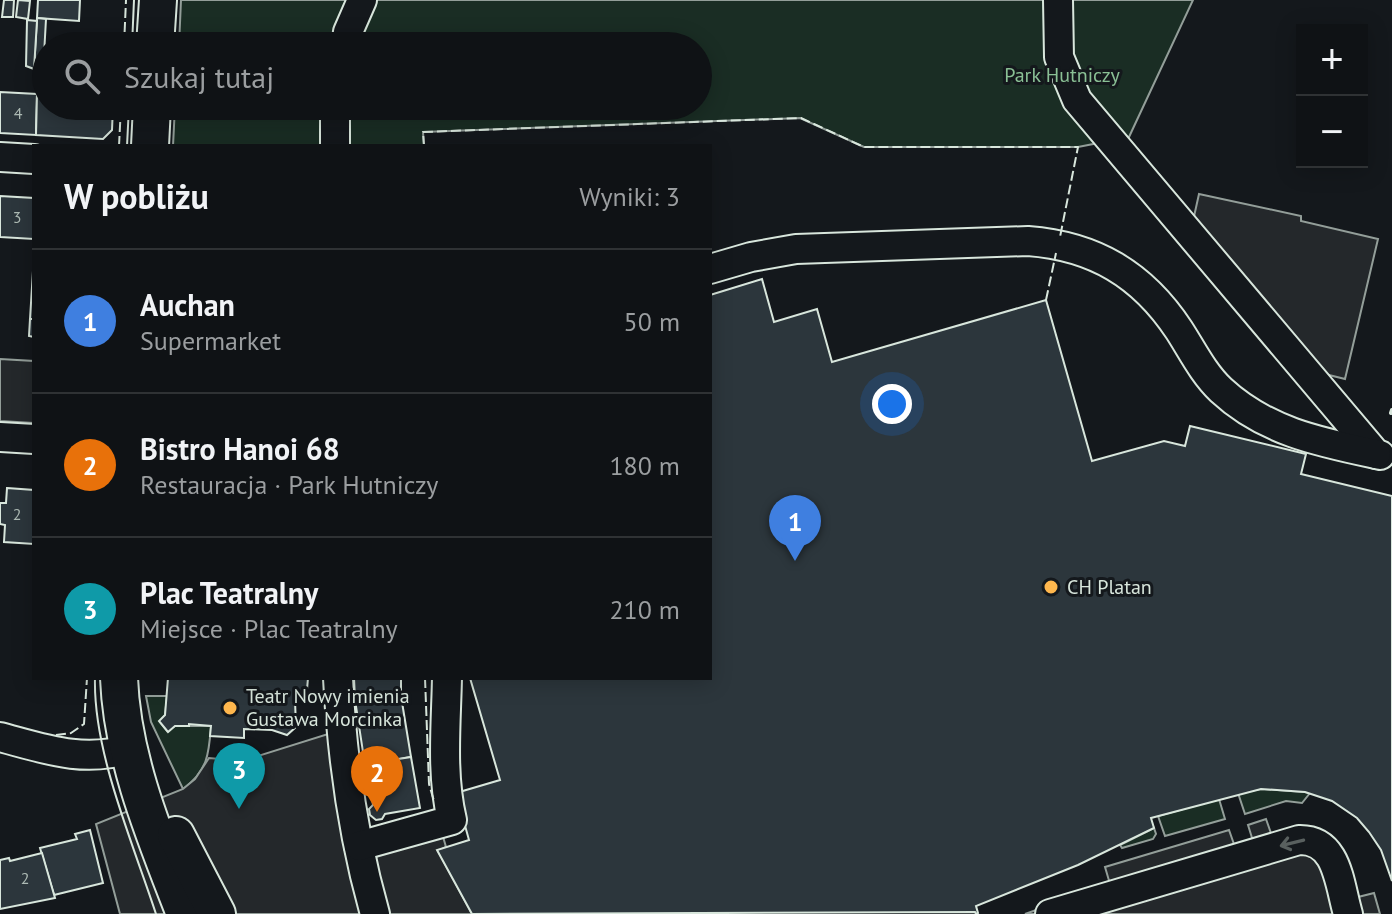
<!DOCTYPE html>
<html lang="pl">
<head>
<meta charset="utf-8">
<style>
  :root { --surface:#0f1215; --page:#1d2022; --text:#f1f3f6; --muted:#9b9ea0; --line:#2f3234; --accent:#ffb74d }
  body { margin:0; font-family:"PT Sans",sans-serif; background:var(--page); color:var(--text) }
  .controls { position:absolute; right:24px; top:24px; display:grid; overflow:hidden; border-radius:0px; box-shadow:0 4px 20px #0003 }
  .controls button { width:72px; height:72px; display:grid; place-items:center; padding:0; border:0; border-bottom:2px solid var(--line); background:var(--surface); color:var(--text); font:40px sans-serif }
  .you { position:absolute; left:892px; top:404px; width:28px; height:28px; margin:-20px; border:6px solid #fff; border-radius:50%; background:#1a73e8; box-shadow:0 0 0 12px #1a73e833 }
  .badge { display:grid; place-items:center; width:52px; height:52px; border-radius:50%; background:var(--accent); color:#fff; font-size:26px; font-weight:700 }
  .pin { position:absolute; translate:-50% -66px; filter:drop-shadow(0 2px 4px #0008) }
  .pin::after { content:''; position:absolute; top:42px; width:28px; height:24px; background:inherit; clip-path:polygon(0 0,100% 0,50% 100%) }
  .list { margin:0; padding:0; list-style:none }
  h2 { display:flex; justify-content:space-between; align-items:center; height:104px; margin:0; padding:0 32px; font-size:34px }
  h2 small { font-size:26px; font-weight:400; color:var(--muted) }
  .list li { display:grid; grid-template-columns:52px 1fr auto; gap:24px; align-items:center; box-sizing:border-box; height:144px; padding:0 32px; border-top:2px solid var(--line) }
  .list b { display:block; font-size:30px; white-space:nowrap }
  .list p { margin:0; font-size:26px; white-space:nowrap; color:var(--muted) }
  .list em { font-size:26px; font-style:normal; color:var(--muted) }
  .icon { flex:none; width:44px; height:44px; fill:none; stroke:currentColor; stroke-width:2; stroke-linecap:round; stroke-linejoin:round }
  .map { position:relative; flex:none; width:1392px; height:914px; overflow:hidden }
  .search { position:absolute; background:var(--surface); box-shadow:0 4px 20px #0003; left:32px; top:32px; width:680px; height:88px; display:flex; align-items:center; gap:20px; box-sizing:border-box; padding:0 28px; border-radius:44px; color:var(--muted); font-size:30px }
  .panel { position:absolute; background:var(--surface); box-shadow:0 4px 20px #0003; left:32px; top:144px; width:680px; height:536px; border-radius:0px }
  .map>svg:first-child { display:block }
  .green { fill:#1a2d24; stroke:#939e99; stroke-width:2 }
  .parking { fill:#24282b; stroke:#939e99; stroke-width:2 }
  .building { fill:#2c363c; stroke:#d8e6dc; stroke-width:2 }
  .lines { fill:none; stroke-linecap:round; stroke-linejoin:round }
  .minor-casing { stroke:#d8e6dc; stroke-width:32 }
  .major-casing { stroke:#d8e6dc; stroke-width:40 }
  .minor { stroke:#14181c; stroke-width:28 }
  .major { stroke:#14181c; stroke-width:36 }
  .tram { stroke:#d8e6dc; stroke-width:2 }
  .fence { stroke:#d8e6dc; stroke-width:2; stroke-dasharray:10 4; stroke-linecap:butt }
  .wall { stroke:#d8e6dc; stroke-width:4 }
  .oneway { stroke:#59605f }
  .poi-dot { fill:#ffb74d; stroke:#14181c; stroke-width:3 }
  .labels { text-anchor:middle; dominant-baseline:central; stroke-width:6; stroke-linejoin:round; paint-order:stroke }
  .number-label { font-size:16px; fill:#adbab4 }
  .park-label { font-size:20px; fill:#8ac095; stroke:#14181c }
  .poi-label { font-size:20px; fill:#d8e6dc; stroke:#14181c; text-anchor:start }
</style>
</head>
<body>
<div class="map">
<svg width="1392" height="914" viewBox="0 0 1392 914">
  <rect width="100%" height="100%" fill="#14181c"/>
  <g class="green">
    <polygon points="181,0 1193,0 1129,137 1078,147 864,147 800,118 423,132 424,146 173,146 175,106 698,106 698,46 179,46"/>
    <path d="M 146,696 L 167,696 L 165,715 L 160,722 L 167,731 L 175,726 L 211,726 C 209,753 208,771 183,789 L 151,722 Z"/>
    <polygon points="1261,789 1305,792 1310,793 1302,803 1286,801 1245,814 1238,793"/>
    <polygon points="1219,799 1225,819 1165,836 1158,816"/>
    <polygon points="1154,828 1156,834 1153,839 1122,848 1120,845"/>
  </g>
  <g class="parking">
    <polygon points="1199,194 1301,216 1301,221 1378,239 1345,379 1325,374 1193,221"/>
    <polygon points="0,359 34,361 34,423 0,421"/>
    <polygon points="328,734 347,838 442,833 446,847 438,851 472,914 120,914 96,824 183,789 195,779 209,758 242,761"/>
    <polygon points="1266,819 1272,836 1310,828 1325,832 1334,838 1342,851 1358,897 1374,893 1380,914 1025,914 1110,884 1105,867 1229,830 1235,847 1253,841 1248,825"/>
  </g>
  <g class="building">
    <polygon points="4,0 14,0 13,17 2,17"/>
    <polygon points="18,0 30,1 28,19 16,17"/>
    <polygon points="38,0 80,0 79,21 37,18"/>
    <polygon points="37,18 46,19 43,73 39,74 34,69"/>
    <polygon points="27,20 37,21 34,69 26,66"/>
    <polygon points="43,73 46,73 46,95 37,94 39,74"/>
    <polygon points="0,92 37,94 36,135 0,133"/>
    <polygon points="37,94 46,95 46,106 113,106 112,130 103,139 36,135"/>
    <polygon points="0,196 34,198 34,239 0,237"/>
    <polygon points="33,271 34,271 34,319 30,319"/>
    <polygon points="762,279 774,322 817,309 832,362 1046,300 1092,461 1164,441 1185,446 1190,426 1306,454 1301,474 1392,496 1392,881 1381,850 1369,832 1357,818 1332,801 1305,792 1261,789 1151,818 1154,828 1078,865 976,906 978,913 976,914 975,912 472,914 437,850 469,840 456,793 500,780 470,678 710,678 710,295"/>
    <polygon points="30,319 34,319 34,337 29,336"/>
    <polygon points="7,488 34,490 34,544 4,542 5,525 0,524 0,503 6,503"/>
    <polygon points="168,678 308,678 306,701 295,700 296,727 287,735 272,730 244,729 244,738 210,736 211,726 189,724 189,726 175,726 168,732 159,721 165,715"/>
    <polygon points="354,678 401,678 401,696 355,700"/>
    <polygon points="401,696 411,757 365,765 355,700"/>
    <polygon points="411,757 420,808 385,814 382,819 376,820 370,815 369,809 373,805 367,764"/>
    <polygon points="90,830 103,883 54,895 40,848 77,839 75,834"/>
    <polygon points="42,853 55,898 0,909 0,860 9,858 10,861"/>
  </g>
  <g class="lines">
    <defs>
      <g id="minor">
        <polyline points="1058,0 1059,57 1077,100 1376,454 1380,455"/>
        <polyline points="346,46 348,32 362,0"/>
        <polyline points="335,146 335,106"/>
        <polyline points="0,157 34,159"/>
        <path d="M 710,269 L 751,257 L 796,249 L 1028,241 C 1094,246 1142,274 1179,330 C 1192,350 1203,373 1221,390 C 1265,431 1319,442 1376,454"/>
        <polyline points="0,437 34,439"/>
        <path d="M 338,678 C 342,757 353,837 375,914"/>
        <path d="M 0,737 C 45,749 83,763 129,749"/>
        <path d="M 359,846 L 452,820 C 441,774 446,725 447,678"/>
        <path d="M 1050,914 L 1299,840 C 1338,839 1339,884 1348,914"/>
      </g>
      <g id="major">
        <polyline points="155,46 158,0"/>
        <polyline points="150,146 152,106"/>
        <path d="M 119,678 C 122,759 156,839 185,914"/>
        <polyline points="176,835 217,914"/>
      </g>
    </defs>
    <use href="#minor" class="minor-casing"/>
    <use href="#major" class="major-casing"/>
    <use href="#minor" class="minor"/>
    <use href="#major" class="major"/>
    <g class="tram">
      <polyline points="132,46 134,0"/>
      <polyline points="127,146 129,106"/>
      <path d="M 95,678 C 93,752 133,843 156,914"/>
    </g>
    <g class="fence">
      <polyline points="124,46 126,0"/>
      <polyline points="119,146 121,106"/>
      <polyline points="424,146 423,132 801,118 864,147 1078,147 1060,237"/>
      <polyline points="1046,300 1056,253"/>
      <polyline points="425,678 429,784 434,801"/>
      <polyline points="56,735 71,733 84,724 87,678"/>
    </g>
    <polyline class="wall" points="1391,413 1392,410"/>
  </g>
  <defs><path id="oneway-shaft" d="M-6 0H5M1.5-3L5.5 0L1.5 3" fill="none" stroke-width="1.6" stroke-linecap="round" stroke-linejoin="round" transform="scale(2)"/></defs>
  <use class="oneway" href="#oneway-shaft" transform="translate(1292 843) rotate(166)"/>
  <g class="poi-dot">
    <circle cx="1051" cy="587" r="8"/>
    <circle cx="230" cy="708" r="8"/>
  </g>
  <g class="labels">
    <g class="number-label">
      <text x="18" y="113">4</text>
      <text x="17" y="217">3</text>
      <text x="17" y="514">2</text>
      <text x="25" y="878">2</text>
    </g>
    <g class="park-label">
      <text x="1062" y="75">Park Hutniczy</text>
    </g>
    <g class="poi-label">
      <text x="1067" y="587">CH Platan</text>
      <text x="246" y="696">Teatr Nowy imienia<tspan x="246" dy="23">Gustawa Morcinka</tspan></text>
    </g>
  </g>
</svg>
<div class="controls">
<button>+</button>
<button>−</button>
</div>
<div class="you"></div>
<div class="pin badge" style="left:795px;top:561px;background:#3f7fe0">1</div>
<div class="pin badge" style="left:377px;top:812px;background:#e8710a">2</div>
<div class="pin badge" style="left:239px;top:809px;background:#0f9aa8">3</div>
<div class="search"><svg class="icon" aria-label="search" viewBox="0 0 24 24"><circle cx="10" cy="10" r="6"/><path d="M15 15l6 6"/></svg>Szukaj tutaj</div>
<section class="panel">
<h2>W pobliżu<small>Wyniki: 3</small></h2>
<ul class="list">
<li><span class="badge" style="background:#3f7fe0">1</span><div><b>Auchan</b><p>Supermarket</p></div><em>50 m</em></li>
<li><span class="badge" style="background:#e8710a">2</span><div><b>Bistro Hanoi 68</b><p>Restauracja · Park Hutniczy</p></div><em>180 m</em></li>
<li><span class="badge" style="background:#0f9aa8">3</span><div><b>Plac Teatralny</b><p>Miejsce · Plac Teatralny</p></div><em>210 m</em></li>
</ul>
</section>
</div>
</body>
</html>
